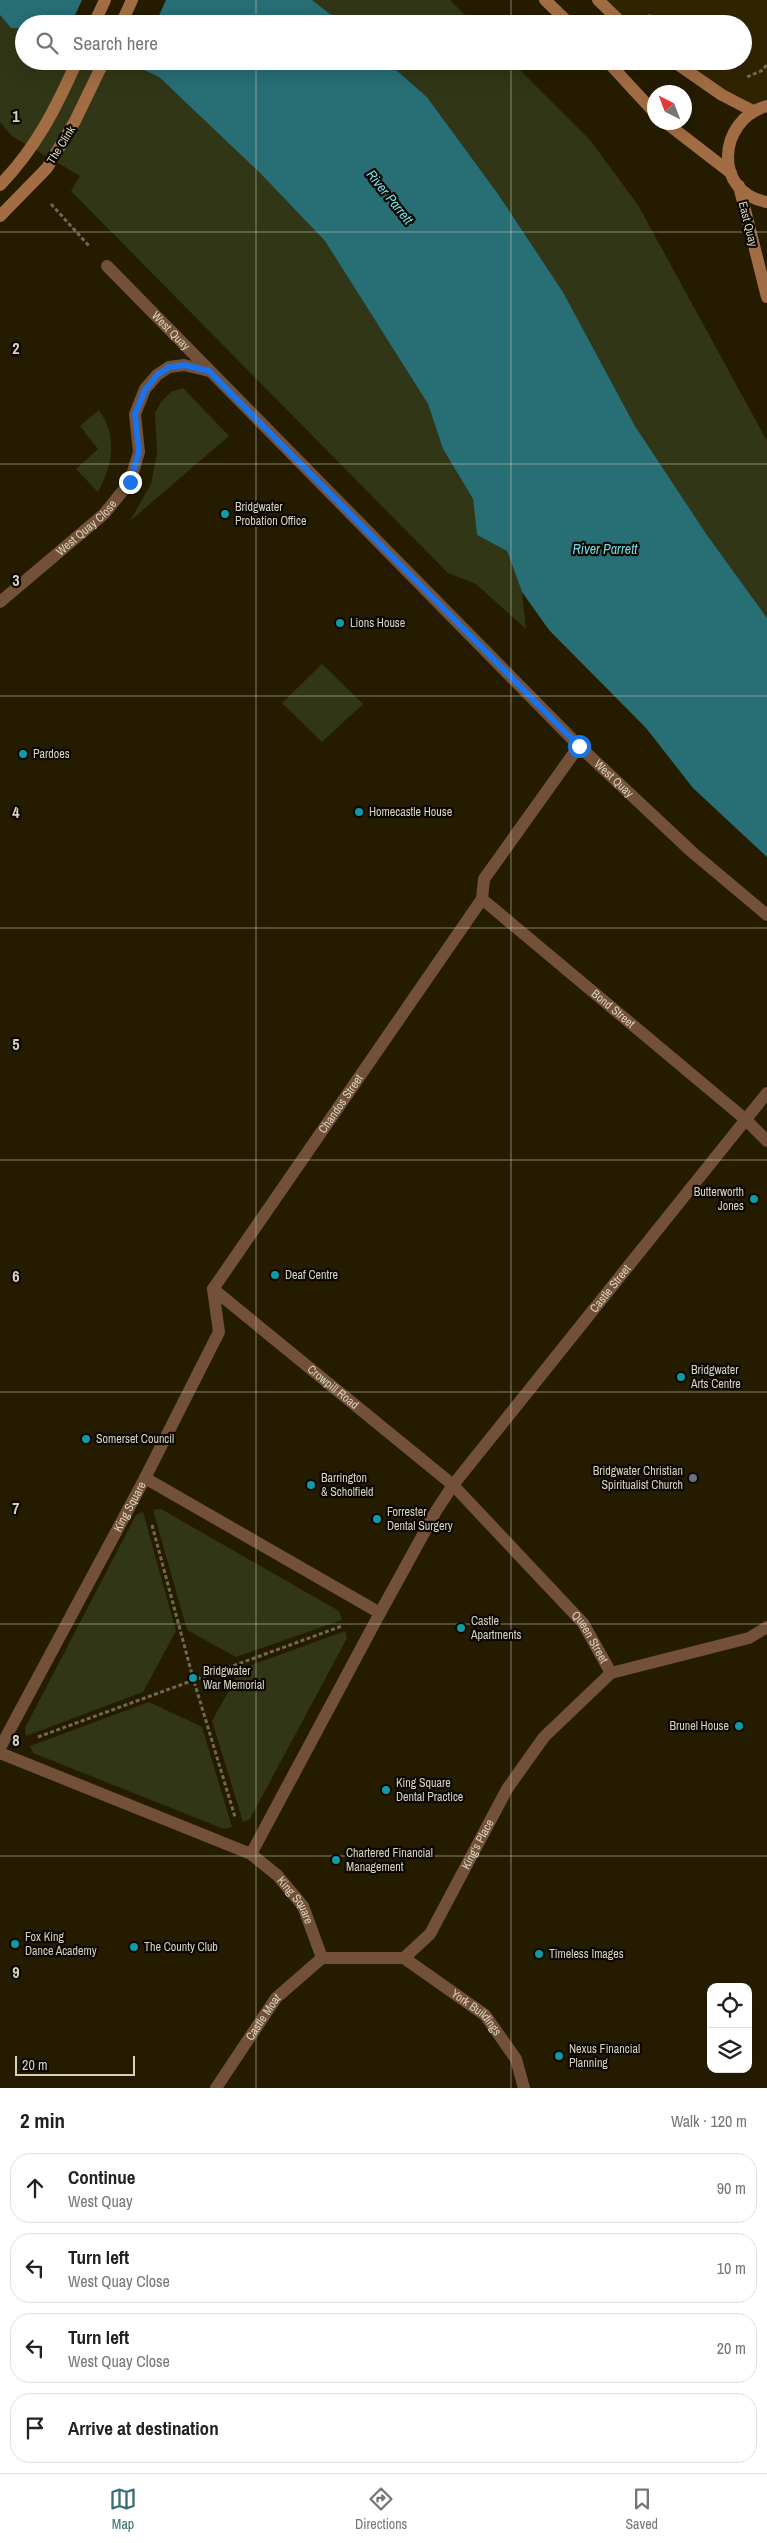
<!DOCTYPE html>
<html lang="en">
<head>
<meta charset="utf-8">
<style>
  :root { --surface:#fff; --page:#f2f2f2; --text:#222; --muted:#767676; --line:#e0e0e0; --accent:#386e75 }
  body { margin:0; font-family:"Archivo Narrow",sans-serif; background:var(--page); color:var(--text) }
  .controls { position:absolute; right:15px; bottom:15px; display:grid; overflow:hidden; border-radius:10px; box-shadow:0 5px 20px #0002 }
  .controls button { width:45px; height:45px; display:grid; place-items:center; padding:0; border:0; border-bottom:1px solid var(--line); background:var(--surface); color:var(--text); font:25px sans-serif }
  .compass { position:absolute; left:647px; top:85px; width:45px; height:45px; border-radius:50%; background:var(--surface); box-shadow:0 5px 20px #0002; rotate:318deg }
  .scale { position:absolute; left:15px; bottom:12px; width:120px; box-sizing:border-box; padding-left:5px; border:2px solid #d7d1c0; border-top:0; font-size:14px; line-height:18px; white-space:nowrap; color:#d7d1c0; -webkit-text-stroke:4px #0b0701; paint-order:stroke }
  .stop { position:absolute; width:15px; height:15px; margin:-11px; border:4px solid #1a73e8; border-radius:50%; background:#fff }
  .stop.end { background:#1a73e8; border-color:#fff; box-shadow:0 1px 5px #0008 }
  .list { margin:0; padding:0; list-style:none }
  h2 { display:flex; justify-content:space-between; align-items:center; height:65px; margin:0; padding:0 20px; font-size:21px }
  h2 small { font-size:16px; font-weight:400; color:var(--muted) }
  .list li { display:grid; grid-template-columns:32px 1fr auto; gap:15px; align-items:center; box-sizing:border-box; height:70px; margin:0 10px 10px; padding:0 10px; border:1px solid var(--line); border-radius:20px }
  .list b { display:block; font-size:19px; white-space:nowrap }
  .list p { margin:0; font-size:16px; white-space:nowrap; color:var(--muted) }
  .list em { font-size:16px; font-style:normal; color:var(--muted) }
  .icon { flex:none; width:28px; height:28px; fill:none; stroke:currentColor; stroke-width:2; stroke-linecap:round; stroke-linejoin:round }
  .map { position:relative; flex:none; width:767px; height:2088px; overflow:hidden }
  .search { position:absolute; background:var(--surface); box-shadow:0 5px 20px #0002; left:15px; right:15px; top:15px; height:55px; display:flex; align-items:center; gap:12px; box-sizing:border-box; padding:0 18px; border-radius:28px; color:var(--muted); font-size:19px }
  .sheet { height:385px; background:var(--surface) }
  nav { display:flex; justify-content:space-around; align-items:center; box-sizing:border-box; height:70px; border-top:1px solid var(--line); background:var(--surface); font-size:14px; color:var(--muted) }
  nav a { display:grid; justify-items:center; gap:2px }
  nav .on { color:var(--accent) }
  .map>svg:first-child { display:block }
  .built { fill:#302400 }
  .green { fill:#313616 }
  .water { fill:#276e75 }
  .pier { fill:#251c00 }
  .lines { fill:none; stroke-linecap:round; stroke-linejoin:round }
  .path { stroke:#706851; stroke-width:3; stroke-dasharray:4 2.5; stroke-linecap:butt }
  .street { stroke:#725138; stroke-width:12 }
  .secondary { stroke:#a26d44; stroke-width:12 }
  .route { stroke:#1a73e8; stroke-width:6 }
  .grid { fill:none; stroke:#d7d1c0; stroke-width:1; stroke-opacity:0.55 }
  .culture-dot { fill:#0f9aa8; stroke:#0b0701; stroke-width:2 }
  .worship-dot { fill:#6b7280; stroke:#0b0701; stroke-width:2 }
  .labels { text-anchor:middle; dominant-baseline:central; stroke-width:4.5; stroke-linejoin:round; paint-order:stroke }
  .street-label { font-size:12px; fill:#d7d1c0; stroke:#0b0701 }
  .poi-label { font-size:12px; fill:#d7d1c0; stroke:#0b0701; text-anchor:start }
  .water-label { font-size:14px; font-style:italic; fill:#70dae6; stroke:#0b0701 }
  .grid-label { font-size:16px; text-anchor:middle; font-weight:bold; fill:#d7d1c0; stroke:#0b0701; stroke-width:4.5; stroke-linejoin:round; paint-order:stroke }
</style>
</head>
<body>
<div class="map">
<svg width="767" height="2088" viewBox="0 0 767 2088">
  <rect width="100%" height="100%" fill="#251c00"/>
  <polygon class="built" points="598,0 767,0 767,106 753,111 673,61 743,61 743,24 623,24"/>
  <g class="green">
    <polygon points="312,0 450,0 474,24 343,24"/>
    <polygon points="0,15 11,28 24,29 24,61 125,61 135,66 159,77 260,173 325,241 428,404 443,449 473,499 477,535 507,551 522,592 526,629 476,584 448,573 71,191 80,176 12,136 0,122"/>
    <polygon points="386,61 511,61 590,140 638,205 767,441 767,618 707,535 635,426 563,292 498,194 427,97"/>
    <polygon points="183,388 229,436 130,521 151,484 157,452 155,413 161,402 171,392"/>
    <path d="M 99,410 C 118,437 113,464 98,492 L 76,469 L 98,449 L 80,426 Z"/>
    <polygon points="322,664 363,704 322,742 282,703"/>
    <polygon points="161,1509 339,1611 342,1620 236,1657 187,1630 153,1510"/>
    <polygon points="143,1512 176,1631 143,1692 26,1736 25,1728 136,1515"/>
    <polygon points="345,1631 347,1638 250,1819 243,1822 212,1721 241,1669"/>
    <polygon points="149,1702 202,1727 232,1827 224,1829 33,1753 30,1746"/>
  </g>
  <g class="water">
    <polygon points="0,0 312,0 343,24 24,24 24,29 11,28 0,15"/>
    <polygon points="125,61 386,61 427,97 498,194 563,292 635,426 707,535 767,618 767,857 693,788 646,728 549,630 522,592 507,551 477,535 473,499 443,449 428,404 325,241 260,173 159,77"/>
  </g>
  <polygon class="pier" points="82,0 166,0 155,24 71,24"/>
  <g class="lines">
    <g class="path">
      <polyline points="648,15 660,24"/>
      <polyline points="747,77 763,70 767,64"/>
      <polyline points="51,204 90,247"/>
      <polyline points="152,1525 193,1678 235,1817"/>
      <polyline points="38,1737 342,1626"/>
    </g>
    <g class="street">
      <path id="s1" d="M 107,266 L 579,746 L 692,852 L 767,915"/>
      <path id="s2" d="M 0,602 L 104,514 L 130,482 L 139,452 L 135,414 L 145,389 L 157,375 L 169,367 L 184,365 L 209,371"/>
      <path id="s3" d="M 482,899 L 745,1119 L 767,1141"/>
      <path id="s4" d="M 213,1289 L 453,1485 L 583,1623 L 611,1673"/>
      <path id="s5" d="M 145,1478 L 219,1332 L 213,1289 L 482,899 L 484,879 L 579,746"/>
      <path id="s6" d="M 380,1613 L 436,1511 L 453,1485 L 767,1093"/>
      <path id="s7" d="M 0,1748 L 145,1478 L 380,1613 L 251,1854 L 0,1753"/>
      <path id="s8" d="M 251,1854 L 277,1875 L 303,1906 L 322,1958"/>
      <path id="s9" d="M 322,1958 L 404,1958 L 430,1934 L 507,1789 L 544,1737 L 611,1673 L 749,1638 L 767,1627"/>
      <path id="s10" d="M 404,1958 L 485,2015 L 516,2059 L 524,2088"/>
      <path id="s11" d="M 216,2088 L 276,1998 L 322,1958"/>
    </g>
    <g class="secondary">
      <polyline points="545,0 570,24"/>
      <polyline points="598,0 623,24"/>
      <polyline points="94,24 105,0"/>
      <polyline points="121,24 132,0"/>
      <polyline points="607,61 654,112"/>
      <polyline points="673,61 722,95 753,111"/>
      <path d="M 767,106 C 717,120 713,193 767,202"/>
      <polyline points="665,122 731,173"/>
      <path d="M 0,185 C 36,148 56,108 77,61"/>
      <polyline points="739,186 767,297"/>
      <polyline points="0,216 47,168 75,121 104,61"/>
    </g>
  </g>
  <g class="lines">
    <polyline class="route" points="130,482 139,452 135,414 145,390 157,375 169,367 184,365 209,371 579,746"/>
  </g>
  <path class="grid" d="M 256,0 L 256,24M 511,0 L 511,24M 256,61 L 256,2088M 511,61 L 511,2088M 0,232 L 767,232M 0,464 L 767,464M 0,696 L 767,696M 0,928 L 767,928M 0,1160 L 767,1160M 0,1392 L 767,1392M 0,1624 L 767,1624M 0,1856 L 767,1856"/>
  <g class="culture-dot">
    <circle cx="225" cy="514" r="5"/>
    <circle cx="340" cy="623" r="5"/>
    <circle cx="23" cy="754" r="5"/>
    <circle cx="359" cy="812" r="5"/>
    <circle cx="754" cy="1199" r="5"/>
    <circle cx="275" cy="1275" r="5"/>
    <circle cx="681" cy="1377" r="5"/>
    <circle cx="86" cy="1439" r="5"/>
    <circle cx="311" cy="1485" r="5"/>
    <circle cx="377" cy="1519" r="5"/>
    <circle cx="461" cy="1628" r="5"/>
    <circle cx="193" cy="1678" r="5"/>
    <circle cx="739" cy="1726" r="5"/>
    <circle cx="386" cy="1790" r="5"/>
    <circle cx="336" cy="1860" r="5"/>
    <circle cx="15" cy="1944" r="5"/>
    <circle cx="134" cy="1947" r="5"/>
    <circle cx="539" cy="1954" r="5"/>
    <circle cx="559" cy="2056" r="5"/>
  </g>
  <circle class="worship-dot" cx="693" cy="1478" r="5"/>
  <g class="labels">
    <g class="street-label">
      <text transform="translate(61 145) rotate(-58)">The Clink</text>
      <text transform="translate(748 224) rotate(76)">East Quay</text>
      <text stroke="none"><textPath href="#s1" startOffset="91">West Quay</textPath></text>
      <text stroke="none"><textPath href="#s2" startOffset="114">West Quay Close</textPath></text>
      <text stroke="none"><textPath href="#s1" startOffset="721">West Quay</textPath></text>
      <text stroke="none"><textPath href="#s3" startOffset="171">Bond Street</textPath></text>
      <text stroke="none"><textPath href="#s5" startOffset="432">Chandos Street</textPath></text>
      <text stroke="none"><textPath href="#s6" startOffset="399">Castle Street</textPath></text>
      <text stroke="none"><textPath href="#s4" startOffset="155">Crowpill Road</textPath></text>
      <text stroke="none"><textPath href="#s7" startOffset="274">King Square</textPath></text>
      <text stroke="none"><textPath href="#s4" startOffset="515">Queen Street</textPath></text>
      <text stroke="none"><textPath href="#s9" startOffset="219">King's Place</textPath></text>
      <text stroke="none"><textPath href="#s8" startOffset="65">King Square</textPath></text>
      <text stroke="none"><textPath href="#s10" startOffset="91">York Buildings</textPath></text>
      <text stroke="none"><textPath href="#s11" startOffset="85">Castle Moat</textPath></text>
    </g>
    <g class="poi-label">
      <text x="235" y="507">Bridgwater<tspan x="235" dy="14">Probation Office</tspan></text>
      <text x="350" y="623">Lions House</text>
      <text x="33" y="754">Pardoes</text>
      <text x="369" y="812">Homecastle House</text>
      <text x="744" y="1192" text-anchor="end">Butterworth<tspan x="744" dy="14">Jones</tspan></text>
      <text x="285" y="1275">Deaf Centre</text>
      <text x="691" y="1370">Bridgwater<tspan x="691" dy="14">Arts Centre</tspan></text>
      <text x="96" y="1439">Somerset Council</text>
      <text x="683" y="1471" text-anchor="end">Bridgwater Christian<tspan x="683" dy="14">Spiritualist Church</tspan></text>
      <text x="321" y="1478">Barrington<tspan x="321" dy="14">&amp; Scholfield</tspan></text>
      <text x="387" y="1512">Forrester<tspan x="387" dy="14">Dental Surgery</tspan></text>
      <text x="471" y="1621">Castle<tspan x="471" dy="14">Apartments</tspan></text>
      <text x="203" y="1671">Bridgwater<tspan x="203" dy="14">War Memorial</tspan></text>
      <text x="729" y="1726" text-anchor="end">Brunel House</text>
      <text x="396" y="1783">King Square<tspan x="396" dy="14">Dental Practice</tspan></text>
      <text x="346" y="1853">Chartered Financial<tspan x="346" dy="14">Management</tspan></text>
      <text x="25" y="1937">Fox King<tspan x="25" dy="14">Dance Academy</tspan></text>
      <text x="144" y="1947">The County Club</text>
      <text x="549" y="1954">Timeless Images</text>
      <text x="569" y="2049">Nexus Financial<tspan x="569" dy="14">Planning</tspan></text>
    </g>
    <g class="water-label">
      <text transform="translate(390 197) rotate(51)">River Parrett</text>
      <text x="605" y="549">River Parrett</text>
    </g>
  </g>
  <g class="grid-label">
    <text x="16" y="122">1</text>
    <text x="16" y="354">2</text>
    <text x="16" y="586">3</text>
    <text x="16" y="818">4</text>
    <text x="16" y="1050">5</text>
    <text x="16" y="1282">6</text>
    <text x="16" y="1514">7</text>
    <text x="16" y="1746">8</text>
    <text x="16" y="1978">9</text>
  </g>
</svg>
<div class="controls">
<button><svg class="icon" aria-label="locate" viewBox="0 0 24 24"><circle cx="12" cy="12" r="6"/><path d="M12 2v4M12 18v4M2 12h4M18 12h4"/></svg></button>
<button><svg class="icon" aria-label="layers" viewBox="0 0 24 24"><path d="M12 4l9 5-9 5-9-5zM3 14l9 5 9-5"/></svg></button>
</div>
<svg class="compass" viewBox="-18 -18 36 36"><path d="M0-13l5 13h-10z" fill="#e53935"/><path d="M0 13l5-13h-10z" fill="#767676"/></svg>
<div class="scale">20 m</div>
<div class="stop" style="left:579px;top:746px"></div>
<div class="stop end" style="left:130px;top:482px"></div>
<div class="search"><svg class="icon" aria-label="search" viewBox="0 0 24 24"><circle cx="10" cy="10" r="6"/><path d="M15 15l6 6"/></svg>Search here</div>
</div>
<section class="sheet">
<h2>2 min<small>Walk · 120 m</small></h2>
<ul class="list">
<li><svg class="icon" aria-label="ahead" viewBox="0 0 24 24"><path d="M12 20V5M6 11l6-6 6 6"/></svg><div><b>Continue</b><p>West Quay</p></div><em>90 m</em></li>
<li><svg class="icon" aria-label="left" viewBox="0 0 24 24"><path d="M17 20v-9H6M10 6l-5 5 5 5"/></svg><div><b>Turn left</b><p>West Quay Close</p></div><em>10 m</em></li>
<li><svg class="icon" aria-label="left" viewBox="0 0 24 24"><path d="M17 20v-9H6M10 6l-5 5 5 5"/></svg><div><b>Turn left</b><p>West Quay Close</p></div><em>20 m</em></li>
<li><svg class="icon" aria-label="arrive" viewBox="0 0 24 24"><path d="M6 21V4h12l-3 4 3 4H6"/></svg><div><b>Arrive at destination</b></div></li>
</ul>
</section>
<nav>
<a class="on"><svg class="icon" aria-label="map" viewBox="0 0 24 24"><path d="M3 6l6-2 6 2 6-2v14l-6 2-6-2-6 2zM9 4v14M15 6v14"/></svg>Map</a>
<a><svg class="icon" aria-label="directions" viewBox="0 0 24 24"><path d="M12 3l9 9-9 9-9-9zM9 14v-3h6M13 9l2 2-2 2"/></svg>Directions</a>
<a><svg class="icon" aria-label="saved" viewBox="0 0 24 24"><path d="M7 4h10v16l-5-4-5 4z"/></svg>Saved</a>
</nav>
</body>
</html>
